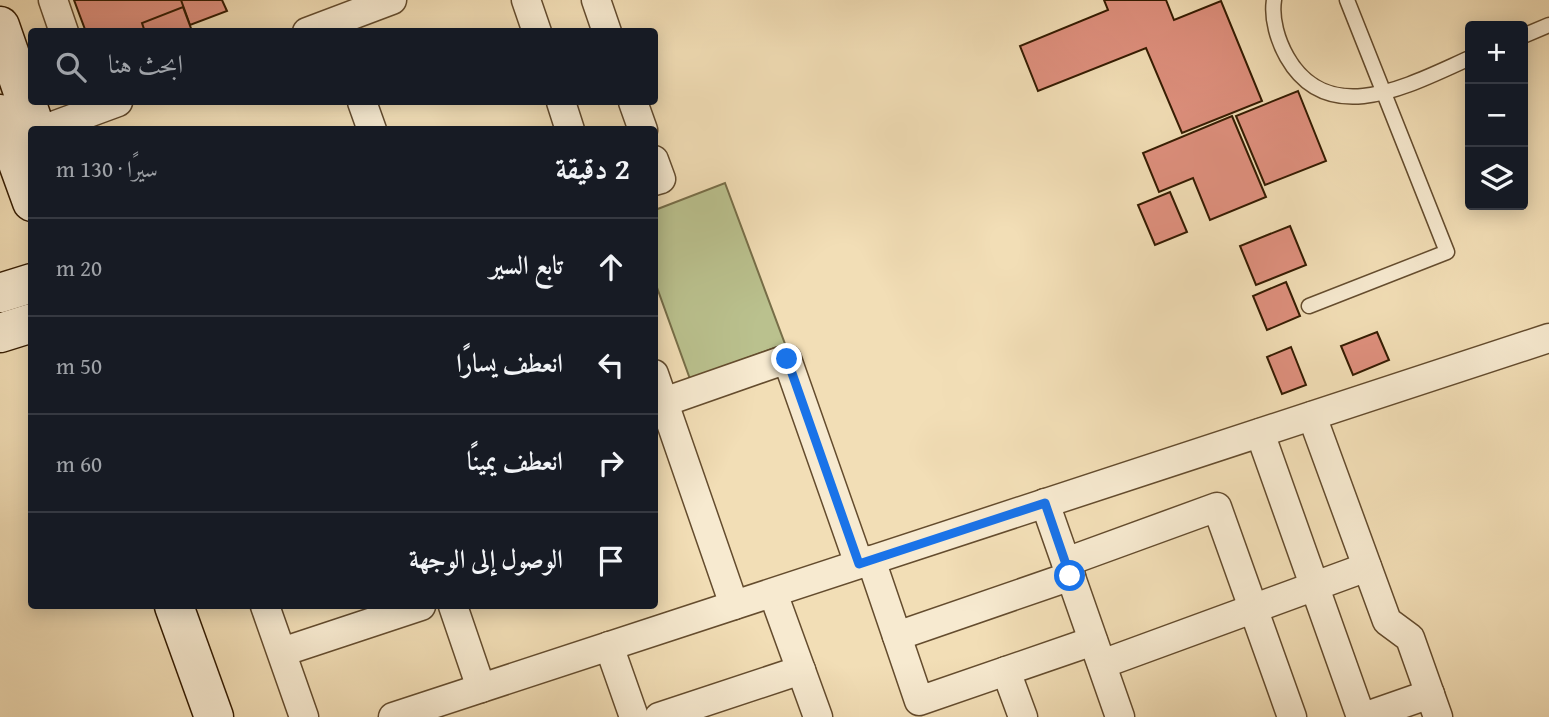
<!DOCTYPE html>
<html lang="ar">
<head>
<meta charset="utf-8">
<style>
  :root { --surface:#171b24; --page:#242831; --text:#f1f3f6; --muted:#9ea1a6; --line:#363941 }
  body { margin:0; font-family:"Gentium Book Plus",Amiri,serif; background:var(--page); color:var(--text); direction:rtl }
  .controls { position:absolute; right:21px; top:21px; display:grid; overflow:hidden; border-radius:7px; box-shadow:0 4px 18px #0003 }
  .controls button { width:63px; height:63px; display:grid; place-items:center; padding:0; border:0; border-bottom:2px solid var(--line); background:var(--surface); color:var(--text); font:35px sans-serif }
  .stop { position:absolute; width:21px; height:21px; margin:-16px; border:5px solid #1a73e8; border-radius:50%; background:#fff }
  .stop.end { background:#1a73e8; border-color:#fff; box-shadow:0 2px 7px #0008 }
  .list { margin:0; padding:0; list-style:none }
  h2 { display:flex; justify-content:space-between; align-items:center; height:91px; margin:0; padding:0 28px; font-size:30px }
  h2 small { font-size:23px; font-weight:400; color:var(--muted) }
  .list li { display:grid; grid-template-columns:46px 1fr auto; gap:21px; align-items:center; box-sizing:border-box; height:98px; padding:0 28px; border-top:2px solid var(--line) }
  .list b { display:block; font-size:26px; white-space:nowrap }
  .list em { font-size:23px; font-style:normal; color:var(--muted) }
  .icon { flex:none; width:38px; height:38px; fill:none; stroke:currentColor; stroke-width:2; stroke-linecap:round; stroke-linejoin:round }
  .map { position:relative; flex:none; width:1549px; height:717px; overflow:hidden; direction:ltr }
  .search { position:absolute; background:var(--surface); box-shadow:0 4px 18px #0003; left:28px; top:28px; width:630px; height:77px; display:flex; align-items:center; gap:18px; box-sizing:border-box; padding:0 24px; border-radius:7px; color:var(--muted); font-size:26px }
  .panel { position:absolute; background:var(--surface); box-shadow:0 4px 18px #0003; left:28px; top:126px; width:630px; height:483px; border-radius:7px; direction:rtl }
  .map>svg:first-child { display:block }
  .green { fill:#bac18e; stroke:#776e48; stroke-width:2 }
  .building { fill:#df907e; stroke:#341b01; stroke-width:2 }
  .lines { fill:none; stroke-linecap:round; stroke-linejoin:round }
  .service-casing { stroke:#644c2e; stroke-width:17 }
  .minor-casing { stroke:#644c2e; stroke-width:31 }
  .secondary-casing { stroke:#341b01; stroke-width:41 }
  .service { stroke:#f7ead0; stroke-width:14 }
  .minor { stroke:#f7ead0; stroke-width:28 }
  .secondary { stroke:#f7ead0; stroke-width:38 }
  .route { stroke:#1a73e8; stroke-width:9 }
</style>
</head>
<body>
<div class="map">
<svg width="1549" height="717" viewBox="0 0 1549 717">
  <rect width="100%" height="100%" fill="#f2deb6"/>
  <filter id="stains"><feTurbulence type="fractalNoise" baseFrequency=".00286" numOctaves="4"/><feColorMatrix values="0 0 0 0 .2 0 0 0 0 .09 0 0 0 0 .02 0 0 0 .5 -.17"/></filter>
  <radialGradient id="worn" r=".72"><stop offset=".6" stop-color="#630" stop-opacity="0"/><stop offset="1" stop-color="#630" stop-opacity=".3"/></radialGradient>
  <polygon class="green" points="725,183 785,344 690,379 655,282 655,210"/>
  <g class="building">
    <polygon points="74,0 196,0 200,10 142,32 86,32"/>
    <polygon points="181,0 222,0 227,11 190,25"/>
    <polygon points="1104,0 1166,0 1174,20 1221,1 1262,101 1182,133 1146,48 1038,91 1020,46 1108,10"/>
    <polygon points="183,7 192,31 145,32 142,23"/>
    <polygon points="1298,91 1326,161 1265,185 1236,116"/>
    <polygon points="1232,116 1266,197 1210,220 1193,178 1159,192 1143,153"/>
    <polygon points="1170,192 1187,232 1155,245 1138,205"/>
    <polygon points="1290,226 1306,265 1256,285 1240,246"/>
    <polygon points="1286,282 1300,316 1267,330 1253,296"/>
    <polygon points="1377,332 1389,360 1353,375 1341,346"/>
    <polygon points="1291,347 1306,385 1282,394 1267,357"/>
  </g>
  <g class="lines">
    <defs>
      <g id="service">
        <path d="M 1274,0 C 1271,19 1278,41 1287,57 C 1329,131 1413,83 1470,58"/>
        <polyline points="1523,36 1549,25"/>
        <polyline points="1309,306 1447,252 1347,0"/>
      </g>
      <g id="minor">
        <polyline points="53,0 64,32"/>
        <polyline points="526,0 537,32"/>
        <polyline points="596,0 607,32"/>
        <polyline points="307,32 392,0"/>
        <polyline points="362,102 372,130"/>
        <polyline points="561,102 570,130"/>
        <polyline points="633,102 643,130"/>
        <polyline points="42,130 118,102"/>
        <polyline points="654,160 661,179 654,181"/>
        <polyline points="654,374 734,605"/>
        <polyline points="664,402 787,359 859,564"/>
        <polyline points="1312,416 1387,621 1410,638 1438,717"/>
        <polyline points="1260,433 1361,717"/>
        <polyline points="1045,503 1120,717"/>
        <polyline points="871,560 919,701 1093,641"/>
        <polyline points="1066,562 1217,507 1292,717"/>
        <polyline points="773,593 818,717"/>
        <polyline points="265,606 304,717"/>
        <polyline points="453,606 481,688"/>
        <polyline points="897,636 1071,576"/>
        <polyline points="609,646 634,717"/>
        <polyline points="282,652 421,606"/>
        <polyline points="1102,664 1367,567"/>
        <polyline points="1006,671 1023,717"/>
        <polyline points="393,717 1549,338"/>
        <polyline points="659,717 801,670"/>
        <polyline points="1364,717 1430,694"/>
      </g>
      <g id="secondary">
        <polyline points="0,26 36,130"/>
        <polyline points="0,114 32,202"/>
        <polyline points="0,293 32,283"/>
        <polyline points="0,333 32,323"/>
        <polyline points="174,606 214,717"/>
      </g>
    </defs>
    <use href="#service" class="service-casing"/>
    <use href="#minor" class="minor-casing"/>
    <use href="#secondary" class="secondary-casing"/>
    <use href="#service" class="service"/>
    <use href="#minor" class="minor"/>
    <use href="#secondary" class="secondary"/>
  </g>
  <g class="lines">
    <polyline class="route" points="787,359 859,564 1045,503 1070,576"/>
  </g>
  <rect width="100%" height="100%" filter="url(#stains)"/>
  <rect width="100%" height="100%" fill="url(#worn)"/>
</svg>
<div class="controls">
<button>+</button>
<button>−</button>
<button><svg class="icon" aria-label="layers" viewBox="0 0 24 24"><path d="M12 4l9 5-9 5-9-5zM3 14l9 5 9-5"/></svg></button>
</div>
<div class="stop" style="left:1070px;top:576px"></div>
<div class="stop end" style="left:787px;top:359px"></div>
<div class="search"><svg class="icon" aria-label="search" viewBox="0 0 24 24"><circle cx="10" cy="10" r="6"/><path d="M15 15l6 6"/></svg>ابحث هنا</div>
<section class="panel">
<h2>2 دقيقة<small>سيرًا · 130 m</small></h2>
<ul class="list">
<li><svg class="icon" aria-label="ahead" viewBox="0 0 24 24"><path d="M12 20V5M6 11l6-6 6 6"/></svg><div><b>تابع السير</b></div><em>20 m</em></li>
<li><svg class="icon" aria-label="left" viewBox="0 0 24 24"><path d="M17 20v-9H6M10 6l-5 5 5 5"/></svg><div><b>انعطف يسارًا</b></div><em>50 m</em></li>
<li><svg class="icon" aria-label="right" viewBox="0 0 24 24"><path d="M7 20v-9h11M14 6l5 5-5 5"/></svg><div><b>انعطف يمينًا</b></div><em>60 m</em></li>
<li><svg class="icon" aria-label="arrive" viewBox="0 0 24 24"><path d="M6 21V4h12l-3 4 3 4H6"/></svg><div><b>الوصول إلى الوجهة</b></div></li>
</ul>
</section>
</div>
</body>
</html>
